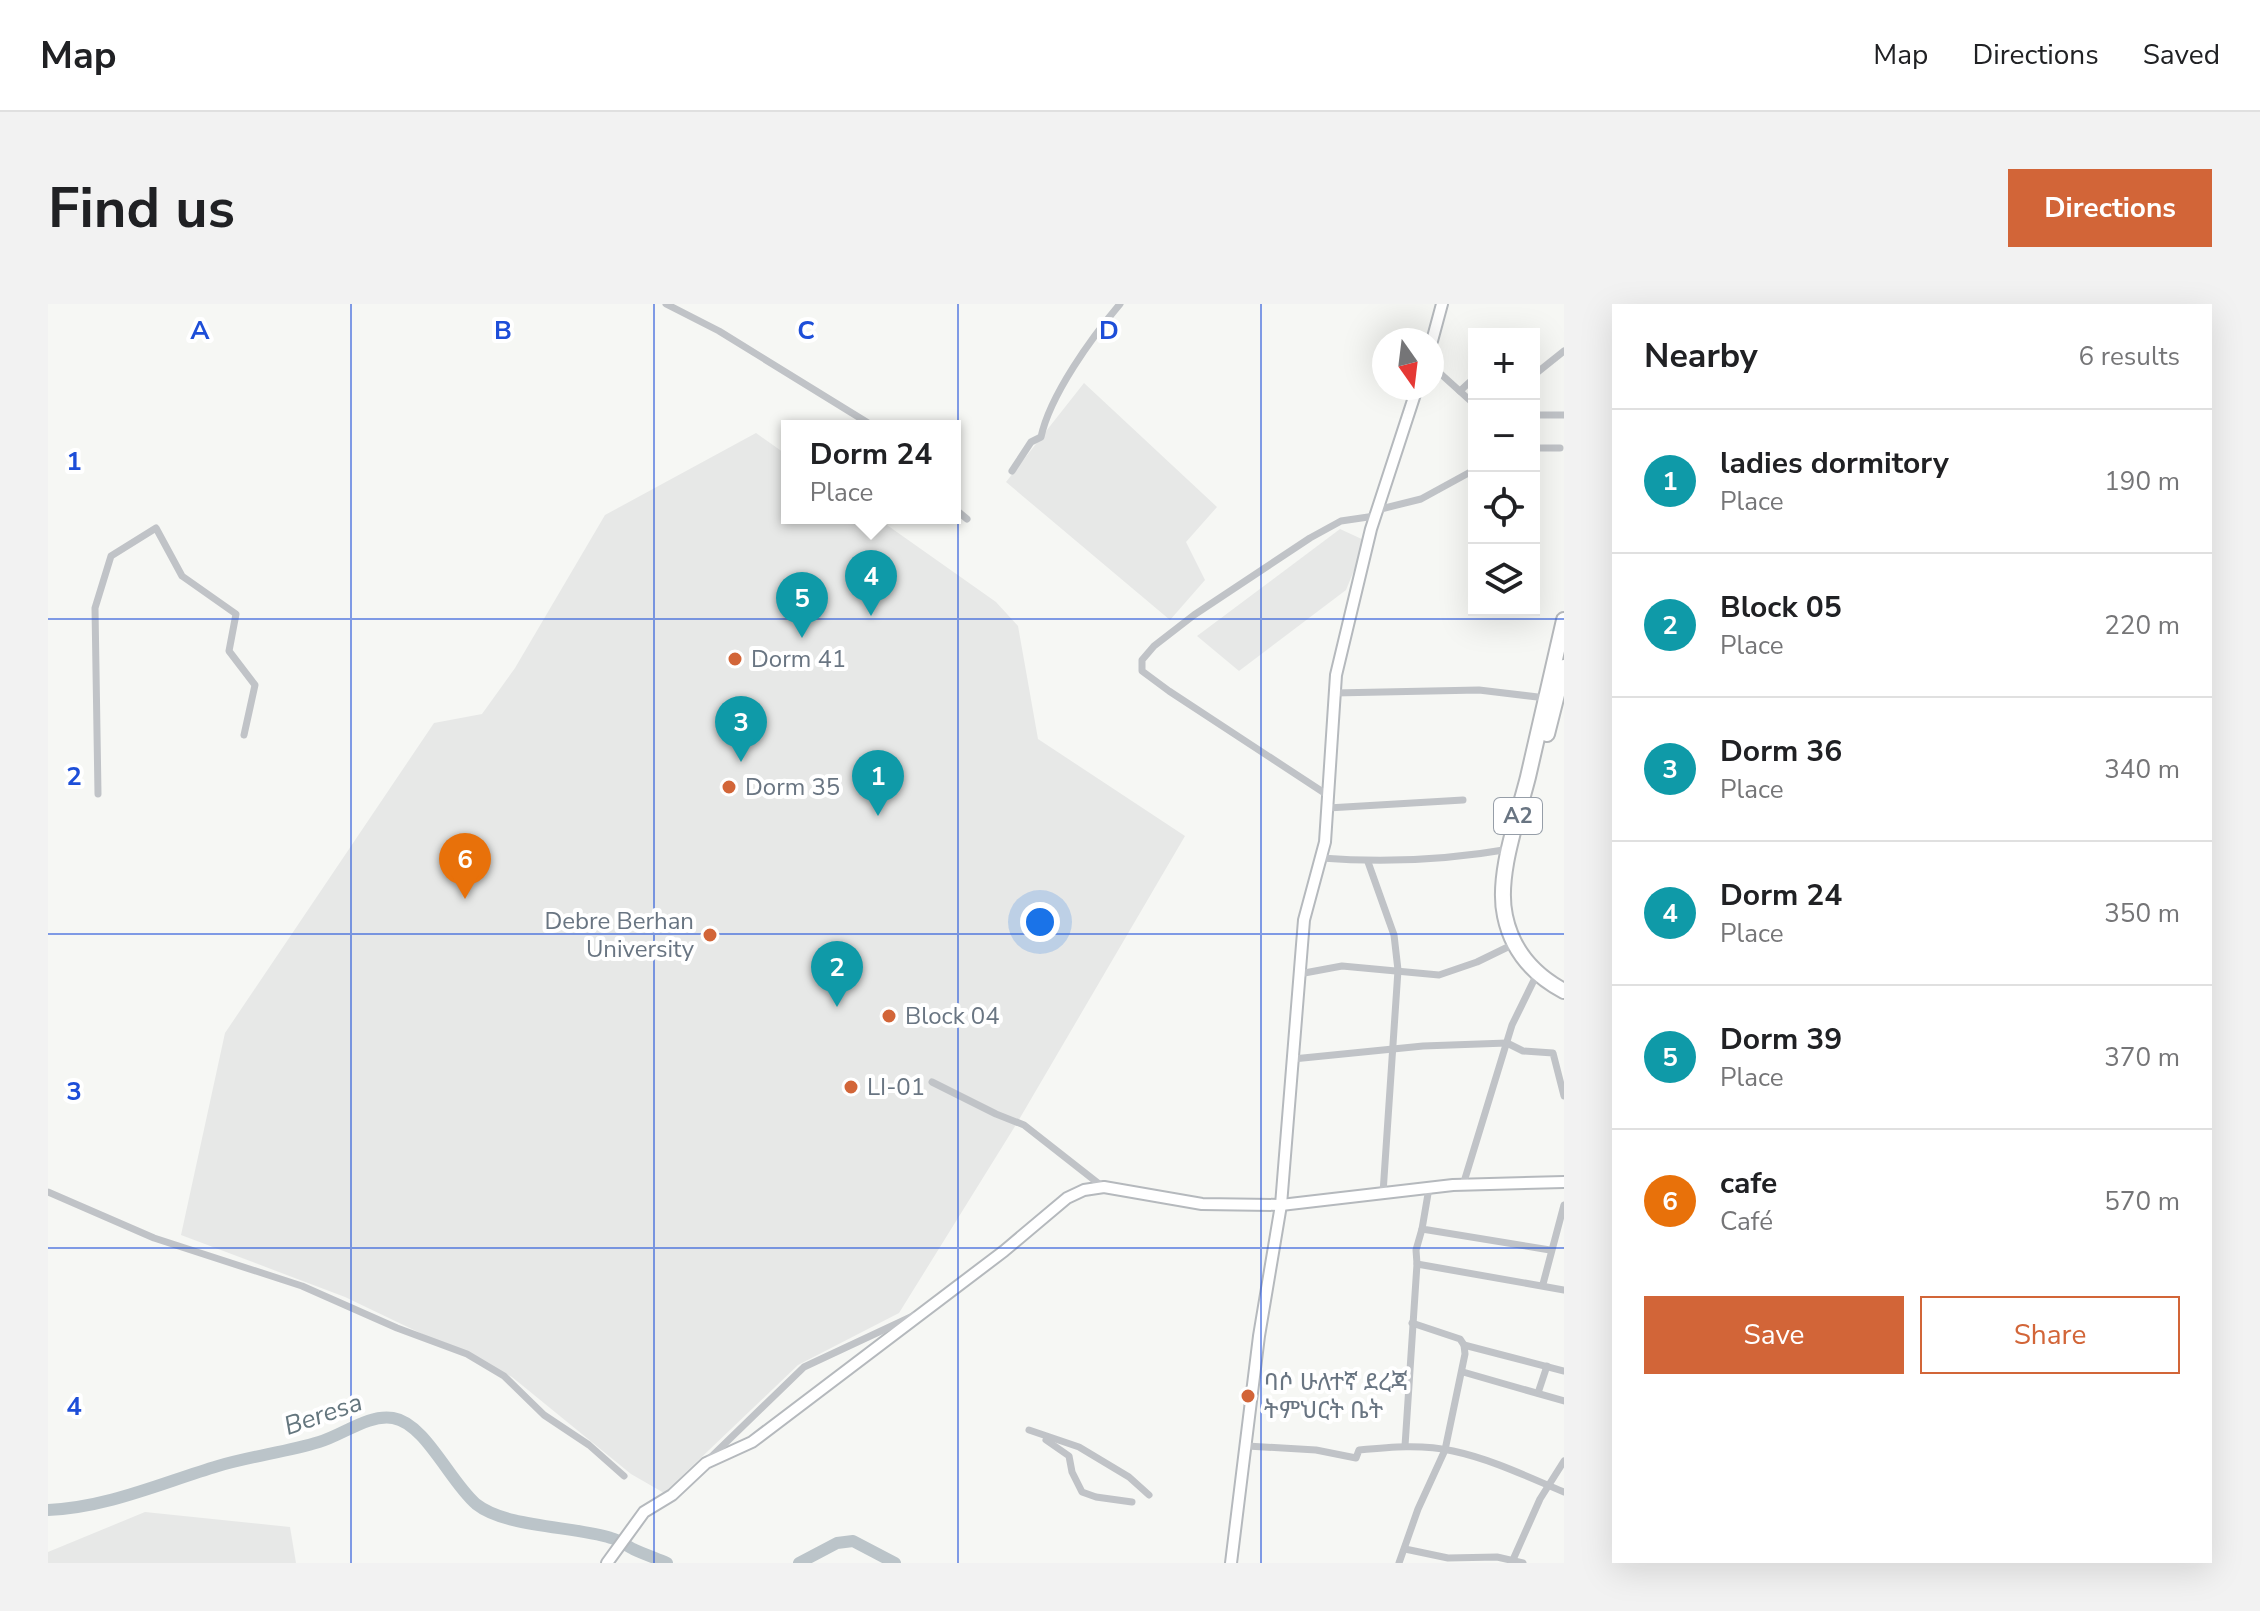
<!DOCTYPE html>
<html lang="en">
<head>
<meta charset="utf-8">
<style>
  :root { --surface:#fff; --page:#f2f2f2; --text:#202124; --muted:#757577; --line:#e0e0e0; --accent:#d26538 }
  body { margin:0; font-family:"Nunito Sans","Noto Sans Ethiopic",sans-serif; background:var(--page); color:var(--text) }
  .controls { position:absolute; right:24px; top:24px; display:grid; overflow:hidden; border-radius:0px; box-shadow:0 8px 32px #0002 }
  .controls button { width:72px; height:72px; display:grid; place-items:center; padding:0; border:0; border-bottom:2px solid var(--line); background:var(--surface); color:var(--text); font:40px sans-serif }
  .compass { position:absolute; left:1324px; top:24px; width:72px; height:72px; border-radius:50%; background:var(--surface); box-shadow:0 8px 32px #0002; rotate:166deg }
  .you { position:absolute; left:992px; top:618px; width:28px; height:28px; margin:-20px; border:6px solid #fff; border-radius:50%; background:#1a73e8; box-shadow:0 0 0 12px #1a73e833 }
  .badge { display:grid; place-items:center; width:52px; height:52px; border-radius:50%; background:var(--accent); color:#fff; font-size:26px; font-weight:700 }
  .pin { position:absolute; translate:-50% -66px; filter:drop-shadow(0 2px 4px #0008) }
  .pin::after { content:''; position:absolute; top:42px; width:28px; height:24px; background:inherit; clip-path:polygon(0 0,100% 0,50% 100%) }
  .popup { position:absolute; left:733px; top:116px; width:180px; height:104px; box-sizing:border-box; display:grid; place-content:center; border-radius:0px; background:var(--surface); filter:drop-shadow(0 2px 6px #0005); font-size:26px; white-space:nowrap; color:var(--muted) }
  .popup b { font-size:30px; color:var(--text) }
  .popup::after { content:''; position:absolute; left:50%; top:100%; margin-left:-16px; border:16px solid transparent; border-top-color:var(--surface) }
  .list { margin:0; padding:0; list-style:none }
  h2 { display:flex; justify-content:space-between; align-items:center; height:104px; margin:0; padding:0 32px; font-size:34px }
  h2 small { font-size:26px; font-weight:400; color:var(--muted) }
  .list li { display:grid; grid-template-columns:52px 1fr auto; gap:24px; align-items:center; box-sizing:border-box; height:144px; padding:0 32px; border-top:2px solid var(--line) }
  .list b { display:block; font-size:30px; white-space:nowrap }
  .list p { margin:0; font-size:26px; white-space:nowrap; color:var(--muted) }
  .list em { font-size:26px; font-style:normal; color:var(--muted) }
  .actions { display:flex; gap:16px; padding:24px 32px }
  .actions a { flex:1; padding:18px 0; border:2px solid var(--accent); border-radius:0px; text-align:center; font-size:28px; color:var(--accent) }
  .actions .main { background:var(--accent); color:#fff }
  .icon { flex:none; width:44px; height:44px; fill:none; stroke:currentColor; stroke-width:2; stroke-linecap:round; stroke-linejoin:round }
  .map { position:relative; flex:none; width:1516px; height:1259px; overflow:hidden; border-radius:0px }
  header { display:flex; align-items:center; gap:48px; box-sizing:border-box; height:112px; padding:0 40px; background:var(--surface); border-bottom:2px solid var(--line) }
  header strong { font-size:38px }
  nav { display:flex; gap:44px; margin-inline-start:auto; font-size:28px }
  .intro { display:flex; align-items:center; justify-content:space-between; box-sizing:border-box; height:192px; padding:0 48px }
  h1 { margin:0; font-size:56px }
  .button { padding:20px 36px; border-radius:0px; background:var(--accent); color:#fff; font-size:28px; font-weight:700 }
  main { display:flex; gap:48px; padding:0 48px }
  aside { flex:1; background:var(--surface); border-radius:0px; box-shadow:0 8px 32px #0002 }
  .map>svg:first-child { display:block }
  .built { fill:#e7e8e7 }
  .lines { fill:none; stroke-linecap:round; stroke-linejoin:round }
  .river { stroke:#bbc4c9; stroke-width:12 }
  .secondary-casing { stroke:#b5b9bd; stroke-width:14 }
  .highway-casing { stroke:#b5b8bb; stroke-width:18 }
  .street { stroke:#c0c3c7; stroke-width:7 }
  .secondary { stroke:#fff; stroke-width:10 }
  .highway { stroke:#fff; stroke-width:14 }
  .grid { fill:none; stroke:#1d4ed8; stroke-width:2; stroke-opacity:0.55 }
  .poi-dot { fill:#d26538; stroke:#fff; stroke-width:3 }
  .labels { text-anchor:middle; dominant-baseline:central; stroke-width:8; stroke-linejoin:round; paint-order:stroke }
  .shield { fill:#fff; stroke:#969ea8; stroke-width:2 }
  .shield-label { font-size:22px; font-weight:bold; fill:#697582 }
  .poi-label { font-size:24px; fill:#697582; stroke:#fff; text-anchor:start }
  .water-label { font-size:26px; font-style:italic; fill:#64767e; stroke:#fff }
  .grid-label { font-size:26px; text-anchor:middle; font-weight:bold; fill:#1d4ed8; stroke:#fff; stroke-width:8; stroke-linejoin:round; paint-order:stroke }
</style>
</head>
<body>
<header>
<strong>Map</strong>
<nav><a>Map</a><a>Directions</a><a>Saved</a></nav>
</header>
<div class="intro"><h1>Find us</h1><a class="button">Directions</a></div>
<main>
<div class="map">
<svg width="1516" height="1259" viewBox="0 0 1516 1259">
  <rect width="100%" height="100%" fill="#f6f7f4"/>
  <g class="built">
    <polygon points="1036,79 1169,203 1138,238 1157,276 1122,316 958,178"/>
    <polygon points="708,129 739,151 739,214 829,214 948,298 970,322 990,435 1137,532 969,819 851,1009 750,1061 616,1189 583,1170 464,1073 297,993 133,931 177,729 386,419 434,410 467,364 557,211"/>
    <polygon points="1292,225 1318,237 1298,286 1191,367 1149,332"/>
    <polygon points="97,1208 242,1223 248,1259 0,1259 0,1248"/>
  </g>
  <g class="lines">
    <g class="river">
      <path d="M 0,1206 C 61,1203 113,1179 170,1162 C 204,1152 238,1148 271,1138 C 295,1131 320,1110 345,1114 C 377,1119 402,1178 428,1200 C 458,1224 526,1222 563,1234 C 571,1236 577,1241 585,1245 C 596,1250 607,1254 619,1259"/>
      <polyline points="751,1259 789,1239 805,1237 847,1259"/>
    </g>
    <defs>
      <g id="secondary">
        <polyline points="1384,37 1394,0"/>
        <polyline points="559,1259 596,1208 624,1191 658,1159 704,1138 956,947 1019,894 1036,886 1056,883 1154,900 1233,901 1405,881 1516,878"/>
        <polyline points="1183,1259 1211,1032 1233,901 1256,616 1277,538 1288,371 1323,225 1369,84"/>
      </g>
      <g id="highway">
        <path d="M 1516,316 C 1504,368 1492,421 1480,473 C 1470,513 1448,572 1457,612 C 1464,646 1486,671 1516,687"/>
        <polyline points="1499,430 1516,363"/>
      </g>
    </defs>
    <use href="#secondary" class="secondary-casing"/>
    <use href="#highway" class="highway-casing"/>
    <g class="street">
      <polyline points="618,0 671,27 825,122"/>
      <polyline points="1384,62 1426,100"/>
      <polyline points="1486,71 1516,47"/>
      <polyline points="1412,87 1426,74"/>
      <polyline points="1486,111 1516,111"/>
      <polyline points="1486,144 1512,144"/>
      <path d="M 964,167 L 983,138 L 993,133 C 1002,91 1044,33 1072,0"/>
      <polyline points="907,205 919,215"/>
      <polyline points="1329,206 1373,195 1426,166"/>
      <polyline points="1286,389 1431,386 1498,394"/>
      <polyline points="50,490 47,304 63,252 108,224 134,272 188,310 181,347 207,381 196,431"/>
      <polyline points="1281,492 1121,387 1094,367 1094,356 1106,342 1146,311 1262,234 1293,217 1327,212"/>
      <polyline points="1280,504 1415,496"/>
      <path d="M 1273,554 C 1336,559 1399,556 1462,545"/>
      <polyline points="1320,558 1346,631 1350,666 1335,889"/>
      <polyline points="1251,670 1294,662 1391,671 1429,658 1466,640"/>
      <polyline points="1245,755 1375,742 1459,739 1475,747 1505,749 1516,792"/>
      <polyline points="884,778 948,810 976,821 1055,883"/>
      <polyline points="1415,881 1464,721 1489,670"/>
      <polyline points="1381,884 1374,925 1502,946"/>
      <polyline points="0,888 106,934 254,982 349,1024 419,1050 456,1072 496,1111 541,1141 576,1172"/>
      <polyline points="1374,925 1368,946 1369,960 1516,986"/>
      <polyline points="1495,980 1516,901"/>
      <polyline points="1416,1041 1516,1067"/>
      <polyline points="1415,1068 1516,1097"/>
      <polyline points="1490,1089 1499,1062"/>
      <polyline points="981,1126 1031,1143 1081,1173 1101,1191"/>
      <polyline points="998,1136 1021,1152 1024,1168 1034,1188 1048,1193 1084,1198"/>
      <path d="M 1199,1142 L 1268,1146 L 1308,1154 L 1311,1146 C 1342,1143 1374,1140 1405,1147 C 1443,1155 1480,1173 1516,1188"/>
      <polyline points="1357,1142 1369,960"/>
      <polyline points="662,1154 756,1063 865,1012"/>
      <polyline points="1357,1245 1400,1254 1449,1253 1475,1259"/>
      <polyline points="1464,1258 1492,1195 1516,1157"/>
      <polyline points="1351,1259 1370,1205 1397,1146 1417,1050 1416,1041 1412,1035 1364,1019"/>
    </g>
    <use href="#secondary" class="secondary"/>
    <use href="#highway" class="highway"/>
  </g>
  <path class="grid" d="M 303,0 L 303,1259M 606,0 L 606,1259M 910,0 L 910,1259M 1213,0 L 1213,1259M 0,315 L 1516,315M 0,630 L 1516,630M 0,944 L 1516,944"/>
  <g class="poi-dot">
    <circle cx="687" cy="355" r="8"/>
    <circle cx="681" cy="483" r="8"/>
    <circle cx="662" cy="631" r="8"/>
    <circle cx="841" cy="712" r="8"/>
    <circle cx="803" cy="783" r="8"/>
    <circle cx="1200" cy="1092" r="8"/>
  </g>
  <g class="labels">
    <rect class="shield" x="1446" y="494" width="48" height="36" rx="6"/>
    <g class="shield-label">
      <text x="1470" y="512">A2</text>
    </g>
    <g class="poi-label">
      <text x="703" y="355">Dorm 41</text>
      <text x="697" y="483">Dorm 35</text>
      <text x="646" y="617" text-anchor="end">Debre Berhan<tspan x="646" dy="28">University</tspan></text>
      <text x="857" y="712">Block 04</text>
      <text x="819" y="783">LI-01</text>
      <text x="1216" y="1078">ባሶ ሁለተኛ ደረጃ<tspan x="1216" dy="28">ትምህርት ቤት</tspan></text>
    </g>
    <g class="water-label">
      <text transform="translate(275 1110) rotate(-19)">Beresa</text>
    </g>
  </g>
  <g class="grid-label">
    <text x="152" y="35">A</text>
    <text x="455" y="35">B</text>
    <text x="758" y="35">C</text>
    <text x="1061" y="35">D</text>
    <text x="26" y="166">1</text>
    <text x="26" y="481">2</text>
    <text x="26" y="796">3</text>
    <text x="26" y="1111">4</text>
  </g>
</svg>
<div class="controls">
<button>+</button>
<button>−</button>
<button><svg class="icon" aria-label="locate" viewBox="0 0 24 24"><circle cx="12" cy="12" r="6"/><path d="M12 2v4M12 18v4M2 12h4M18 12h4"/></svg></button>
<button><svg class="icon" aria-label="layers" viewBox="0 0 24 24"><path d="M12 4l9 5-9 5-9-5zM3 14l9 5 9-5"/></svg></button>
</div>
<svg class="compass" viewBox="-18 -18 36 36"><path d="M0-13l5 13h-10z" fill="#e53935"/><path d="M0 13l5-13h-10z" fill="#757577"/></svg>
<div class="you"></div>
<div class="pin badge" style="left:830px;top:512px;background:#0f9aa8">1</div>
<div class="pin badge" style="left:789px;top:703px;background:#0f9aa8">2</div>
<div class="pin badge" style="left:693px;top:458px;background:#0f9aa8">3</div>
<div class="pin badge" style="left:823px;top:312px;background:#0f9aa8">4</div>
<div class="popup"><b>Dorm 24</b>Place</div>
<div class="pin badge" style="left:754px;top:334px;background:#0f9aa8">5</div>
<div class="pin badge" style="left:417px;top:595px;background:#e8710a">6</div>
</div>
<aside>
<h2>Nearby<small>6 results</small></h2>
<ul class="list">
<li><span class="badge" style="background:#0f9aa8">1</span><div><b>ladies dormitory</b><p>Place</p></div><em>190 m</em></li>
<li><span class="badge" style="background:#0f9aa8">2</span><div><b>Block 05</b><p>Place</p></div><em>220 m</em></li>
<li><span class="badge" style="background:#0f9aa8">3</span><div><b>Dorm 36</b><p>Place</p></div><em>340 m</em></li>
<li><span class="badge" style="background:#0f9aa8">4</span><div><b>Dorm 24</b><p>Place</p></div><em>350 m</em></li>
<li><span class="badge" style="background:#0f9aa8">5</span><div><b>Dorm 39</b><p>Place</p></div><em>370 m</em></li>
<li><span class="badge" style="background:#e8710a">6</span><div><b>cafe</b><p>Café</p></div><em>570 m</em></li>
</ul>
<div class="actions"><a class="main">Save</a><a>Share</a></div>
</aside>
</main>
</body>
</html>
